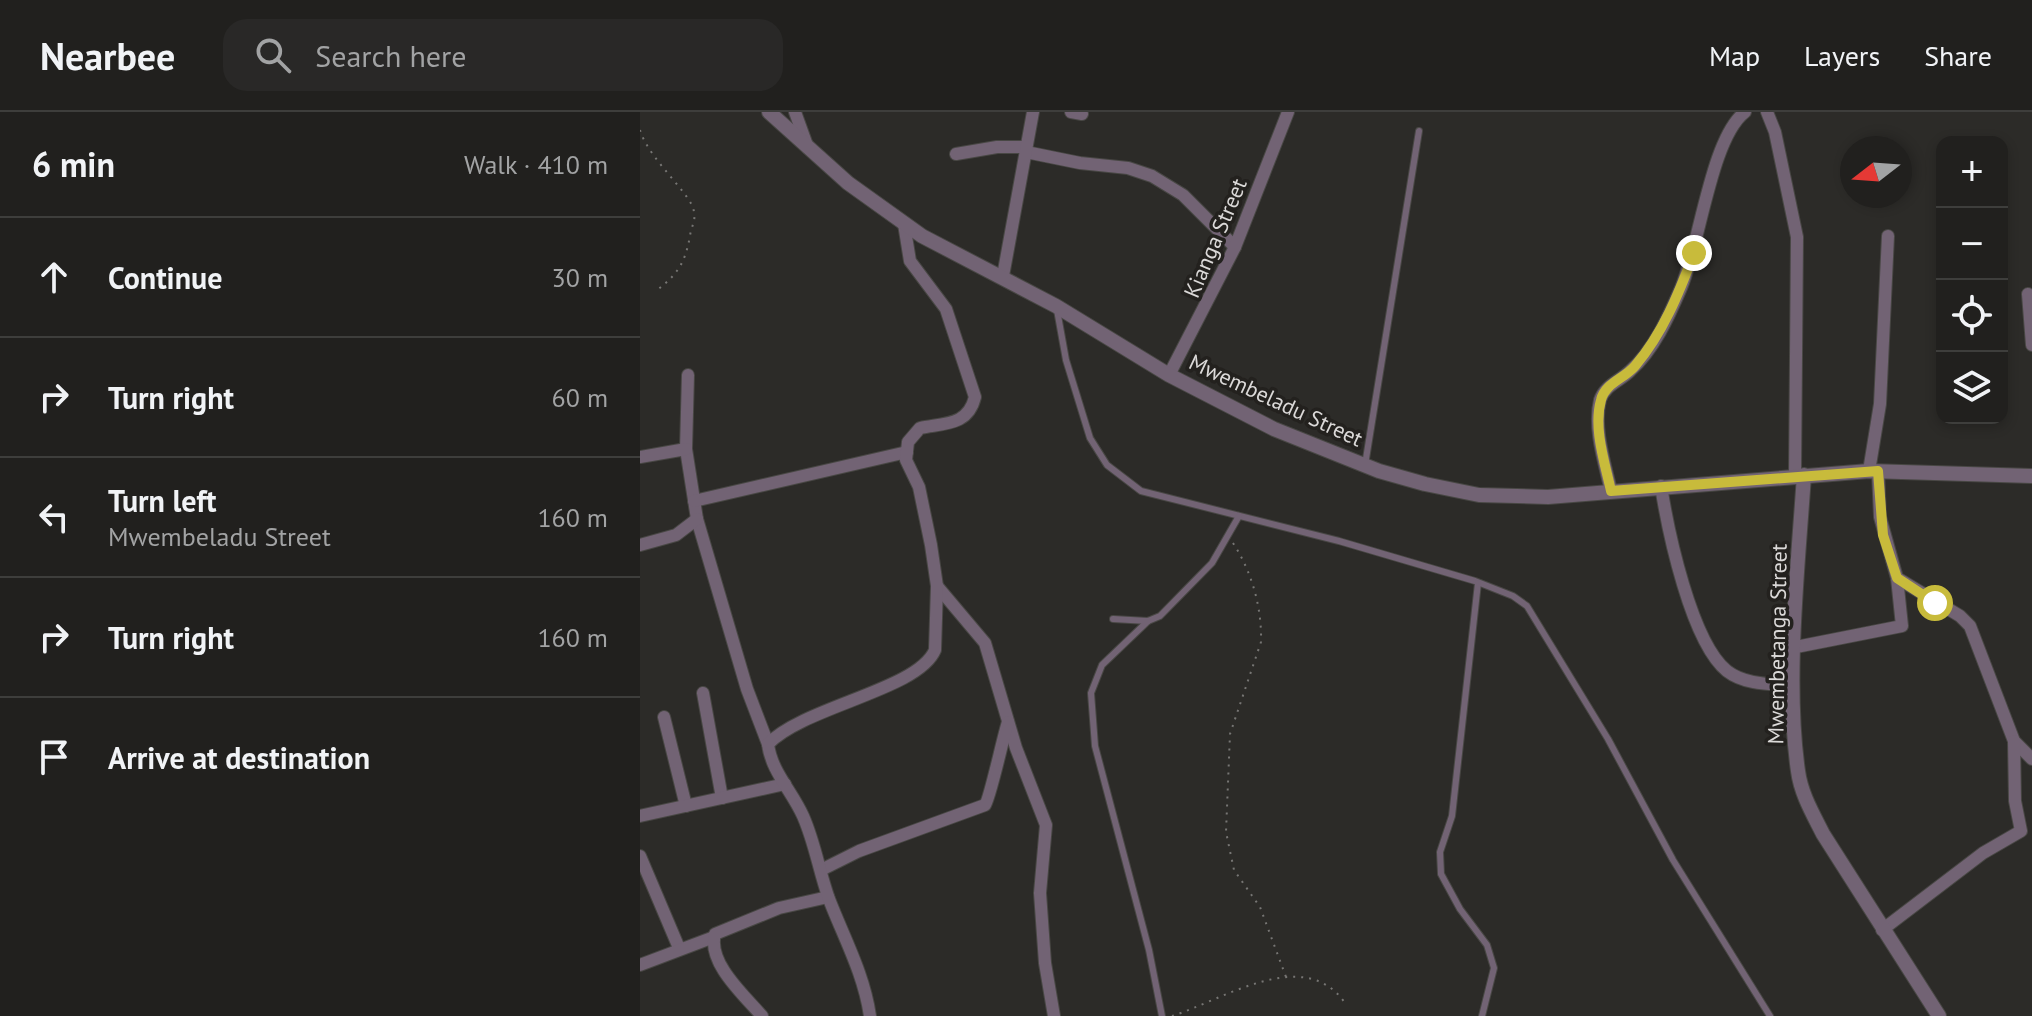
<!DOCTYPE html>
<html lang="en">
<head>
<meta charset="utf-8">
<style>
  :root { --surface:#21201e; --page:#292827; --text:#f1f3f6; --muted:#a2a3a4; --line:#3e3e3c }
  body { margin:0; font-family:"PT Sans",sans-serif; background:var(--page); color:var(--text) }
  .controls { position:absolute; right:24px; top:24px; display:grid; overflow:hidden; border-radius:16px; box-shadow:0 4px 12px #0003 }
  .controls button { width:72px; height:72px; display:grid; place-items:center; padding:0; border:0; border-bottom:2px solid var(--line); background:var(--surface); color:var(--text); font:40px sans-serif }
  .compass { position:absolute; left:1200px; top:24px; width:72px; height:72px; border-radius:50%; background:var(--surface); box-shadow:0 4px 12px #0003; rotate:253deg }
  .stop { position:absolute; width:24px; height:24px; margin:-18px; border:6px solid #c8bb3b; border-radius:50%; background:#fff }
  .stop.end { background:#c8bb3b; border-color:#fff; box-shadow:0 2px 8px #0008 }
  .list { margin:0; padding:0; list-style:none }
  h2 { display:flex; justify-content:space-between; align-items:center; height:104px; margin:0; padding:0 32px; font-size:34px }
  h2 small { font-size:26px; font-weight:400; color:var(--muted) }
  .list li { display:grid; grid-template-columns:52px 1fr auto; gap:24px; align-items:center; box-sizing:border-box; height:120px; padding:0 32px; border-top:2px solid var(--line) }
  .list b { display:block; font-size:30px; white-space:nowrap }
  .list p { margin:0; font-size:26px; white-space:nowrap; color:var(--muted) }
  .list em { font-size:26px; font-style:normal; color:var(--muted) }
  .icon { flex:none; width:44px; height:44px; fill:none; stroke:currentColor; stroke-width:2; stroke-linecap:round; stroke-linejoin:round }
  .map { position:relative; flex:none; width:1392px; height:904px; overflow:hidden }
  header { display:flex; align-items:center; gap:48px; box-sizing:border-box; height:112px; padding:0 40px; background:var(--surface); border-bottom:2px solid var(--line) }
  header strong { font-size:38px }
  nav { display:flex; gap:44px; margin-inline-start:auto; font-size:28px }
  .search { width:560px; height:72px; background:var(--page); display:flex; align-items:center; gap:20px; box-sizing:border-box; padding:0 28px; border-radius:24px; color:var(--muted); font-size:30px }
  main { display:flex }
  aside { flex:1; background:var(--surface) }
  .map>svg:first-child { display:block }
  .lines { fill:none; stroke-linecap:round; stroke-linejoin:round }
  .service-casing { stroke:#484744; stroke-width:8 }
  .minor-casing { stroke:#484744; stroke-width:14 }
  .tertiary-casing { stroke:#484744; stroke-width:16 }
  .path { stroke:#777674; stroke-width:2; stroke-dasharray:2 6; stroke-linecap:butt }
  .service { stroke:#726374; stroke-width:6 }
  .minor { stroke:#726374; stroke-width:12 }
  .tertiary { stroke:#726374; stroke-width:14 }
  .route { stroke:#c8bb3b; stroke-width:10 }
  .labels { text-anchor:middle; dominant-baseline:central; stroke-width:7; stroke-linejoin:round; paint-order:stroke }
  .street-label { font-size:22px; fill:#dbd9d8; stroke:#23211e }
</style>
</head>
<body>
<header>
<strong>Nearbee</strong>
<div class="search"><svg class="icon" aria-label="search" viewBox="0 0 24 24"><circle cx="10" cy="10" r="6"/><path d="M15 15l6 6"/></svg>Search here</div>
<nav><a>Map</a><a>Layers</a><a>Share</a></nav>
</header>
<main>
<aside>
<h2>6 min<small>Walk · 410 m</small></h2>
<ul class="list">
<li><svg class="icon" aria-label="ahead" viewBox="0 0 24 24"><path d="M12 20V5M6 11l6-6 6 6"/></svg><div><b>Continue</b></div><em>30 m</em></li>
<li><svg class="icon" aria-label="right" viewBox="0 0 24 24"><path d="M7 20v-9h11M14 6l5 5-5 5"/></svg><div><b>Turn right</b></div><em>60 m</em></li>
<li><svg class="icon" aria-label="left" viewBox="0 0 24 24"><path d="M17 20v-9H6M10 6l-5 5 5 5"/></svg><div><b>Turn left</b><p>Mwembeladu Street</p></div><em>160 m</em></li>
<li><svg class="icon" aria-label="right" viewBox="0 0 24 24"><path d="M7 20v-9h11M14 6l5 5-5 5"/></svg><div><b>Turn right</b></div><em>160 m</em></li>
<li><svg class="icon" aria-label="arrive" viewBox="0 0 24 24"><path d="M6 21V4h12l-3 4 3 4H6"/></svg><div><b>Arrive at destination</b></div></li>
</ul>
</aside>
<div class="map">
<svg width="1392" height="904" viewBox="0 0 1392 904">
  <rect width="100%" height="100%" fill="#2c2b28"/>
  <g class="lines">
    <defs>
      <g id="service">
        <polyline points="417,198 426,248 450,326 467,353 501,379 699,429 835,469 873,484 887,494 968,627 1033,748 1130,904"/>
        <polyline points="725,353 779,19"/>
        <polyline points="838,471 812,704 800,740 801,762 820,797 847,833 854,856 842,904"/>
        <polyline points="473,507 508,509 520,504 572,451 599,404"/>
        <polyline points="508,509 462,553 451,581 455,634 509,838 522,904"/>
      </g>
      <g id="minor">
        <polyline points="155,0 168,36"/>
        <polyline points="431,0 442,2"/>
        <polyline points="1127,0 1135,20 1157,125 1155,363"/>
        <polyline points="386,40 440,51 488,56 512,64 543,83 595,135"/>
        <polyline points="316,42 357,35 386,35"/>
        <polyline points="363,164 393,0"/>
        <polyline points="1388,182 1392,233"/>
        <polyline points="48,263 46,337 57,407 107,577 128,632"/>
        <polyline points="529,263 595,135 648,0"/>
        <polyline points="0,345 46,337"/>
        <polyline points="1229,359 1240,292 1248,124"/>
        <path d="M 1021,374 C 1028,419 1051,530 1087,559 C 1105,573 1132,572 1153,574"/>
        <path d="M 971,379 C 965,352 953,316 960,288 C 965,273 980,269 990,259 C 1014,238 1029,204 1041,176 C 1060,131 1071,26 1105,0"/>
        <polyline points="54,389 267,340"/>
        <polyline points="0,433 36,423 57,407"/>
        <polyline points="1257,466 1320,504 1330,514 1374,629 1392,647"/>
        <polyline points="297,474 345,531 376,636 406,713 400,781 405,851 414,904"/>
        <polyline points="1156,535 1262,514 1257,466 1240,405 1238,359"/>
        <polyline points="63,581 82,686"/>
        <polyline points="24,605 46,694"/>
        <polyline points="0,704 145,672"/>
        <polyline points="0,744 39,836"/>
        <path d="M 181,758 L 219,739 L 345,693 C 350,687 363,625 368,610"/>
        <polyline points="1242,818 1343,741 1381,719 1375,689 1374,629"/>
        <polyline points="0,853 74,825"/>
        <path d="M 122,904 C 105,884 67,851 75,822 L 139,796 L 188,785"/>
        <path d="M 230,904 C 224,862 204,826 189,787 C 179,759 175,731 163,704 C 152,679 131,659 128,632 C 165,594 278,578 295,538 L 297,474 L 291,433 L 279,375 L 266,348 L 268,330 L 280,316 C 304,311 328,314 335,285 L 306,197 L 270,149 L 264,112"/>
      </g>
      <g id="tertiary">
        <polyline points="129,0 208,71 282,124 416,194 529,263 634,317 739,359 785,372 839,383 908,385 1229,359 1392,364"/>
        <path d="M 1164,363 C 1158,455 1145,569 1158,659 C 1161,682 1173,702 1183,722 L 1299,904"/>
      </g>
    </defs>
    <use href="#service" class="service-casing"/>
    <use href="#minor" class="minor-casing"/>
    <use href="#tertiary" class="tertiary-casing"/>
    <g class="path">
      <path d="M 0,18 C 9,48 52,82 54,100 C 56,109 51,115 50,124 C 45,151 38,162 16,179"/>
      <path d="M 593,431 C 612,460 622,496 621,530 L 590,622 L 586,720 L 594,758 L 620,795 L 646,865"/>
      <path d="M 532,904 C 581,889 664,832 705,891"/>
    </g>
    <use href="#service" class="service"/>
    <use href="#minor" class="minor"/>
    <use href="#tertiary" class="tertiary"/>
  </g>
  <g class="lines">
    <path class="route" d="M 1054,141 C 1039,181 1023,221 995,254 C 984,267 965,271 961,288 C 953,316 965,351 971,379 L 1238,359 L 1243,423 L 1257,466 L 1295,491"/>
  </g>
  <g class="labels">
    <g class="street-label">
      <text transform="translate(575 126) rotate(-67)">Kianga Street</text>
      <text transform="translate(636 288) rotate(25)">Mwembeladu Street</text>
      <text transform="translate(1137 532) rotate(-89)">Mwembetanga Street</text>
    </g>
  </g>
</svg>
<div class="controls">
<button>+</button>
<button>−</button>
<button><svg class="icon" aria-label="locate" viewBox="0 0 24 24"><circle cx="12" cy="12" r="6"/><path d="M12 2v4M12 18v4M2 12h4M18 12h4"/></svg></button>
<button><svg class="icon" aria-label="layers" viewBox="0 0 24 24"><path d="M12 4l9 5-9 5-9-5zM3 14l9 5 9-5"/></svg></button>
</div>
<svg class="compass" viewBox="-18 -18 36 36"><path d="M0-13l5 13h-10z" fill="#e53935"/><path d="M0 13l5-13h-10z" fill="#a2a3a4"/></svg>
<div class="stop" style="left:1295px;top:491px"></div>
<div class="stop end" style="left:1054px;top:141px"></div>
</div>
</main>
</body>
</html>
